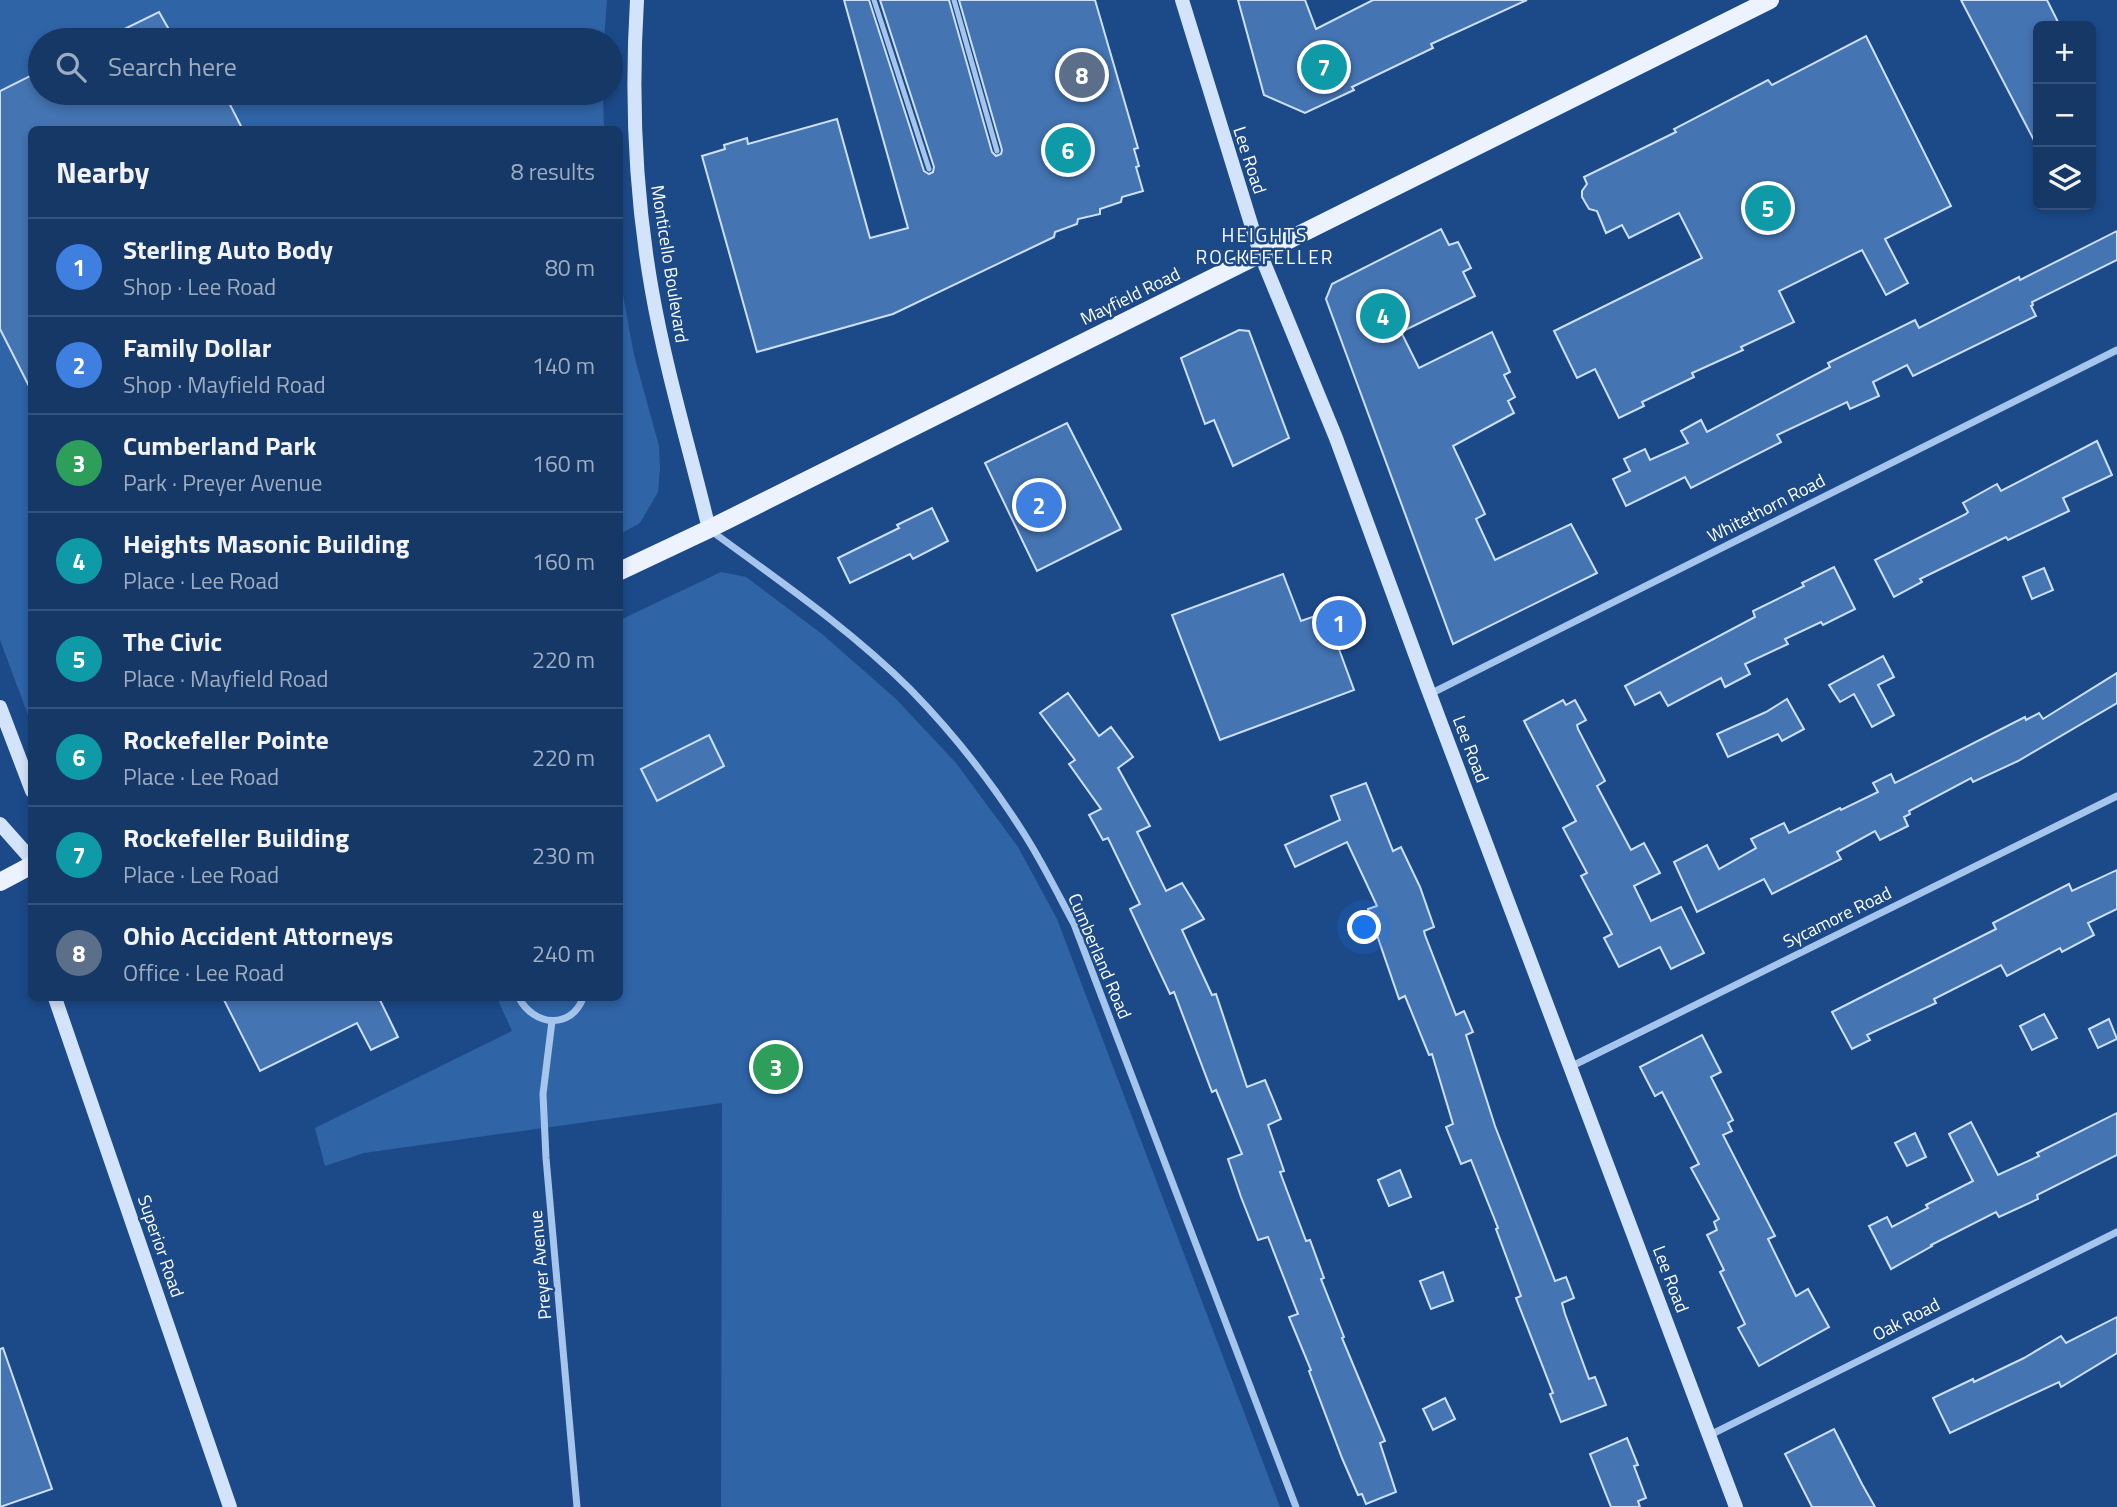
<!DOCTYPE html>
<html lang="en">
<head>
<meta charset="utf-8">
<style>
  :root { --surface:#153867; --page:#1e3f6d; --text:#f1f3f6; --muted:#9dacc0; --line:#34527b; --accent:#e797bd }
  body { margin:0; font-family:"Titillium Web",sans-serif; background:var(--page); color:var(--text) }
  .controls { position:absolute; right:21px; top:21px; display:grid; overflow:hidden; border-radius:10px; box-shadow:0 4px 10px #0003 }
  .controls button { width:63px; height:63px; display:grid; place-items:center; padding:0; border:0; border-bottom:2px solid var(--line); background:var(--surface); color:var(--text); font:35px sans-serif }
  .you { position:absolute; left:1365px; top:928px; width:24px; height:24px; margin:-18px; border:5px solid #fff; border-radius:50%; background:#1a73e8; box-shadow:0 0 0 10px #1a73e833 }
  .badge { display:grid; place-items:center; width:46px; height:46px; border-radius:50%; background:var(--accent); color:#fff; font-size:23px; font-weight:700 }
  .pin { position:absolute; translate:-50% -50%; border:4px solid #fff; box-shadow:0 2px 7px #0006 }
  .list { margin:0; padding:0; list-style:none }
  h2 { display:flex; justify-content:space-between; align-items:center; height:91px; margin:0; padding:0 28px; font-size:30px }
  h2 small { font-size:23px; font-weight:400; color:var(--muted) }
  .list li { display:grid; grid-template-columns:46px 1fr auto; gap:21px; align-items:center; box-sizing:border-box; height:98px; padding:0 28px; border-top:2px solid var(--line) }
  .list b { display:block; font-size:26px; white-space:nowrap }
  .list p { margin:0; font-size:23px; white-space:nowrap; color:var(--muted) }
  .list em { font-size:23px; font-style:normal; color:var(--muted) }
  .icon { flex:none; width:38px; height:38px; fill:none; stroke:currentColor; stroke-width:2; stroke-linecap:round; stroke-linejoin:round }
  .map { position:relative; flex:none; width:2117px; height:1507px; overflow:hidden }
  .search { position:absolute; background:var(--surface); box-shadow:0 4px 10px #0003; left:28px; top:28px; width:595px; height:77px; display:flex; align-items:center; gap:18px; box-sizing:border-box; padding:0 24px; border-radius:38px; color:var(--muted); font-size:26px }
  .panel { position:absolute; background:var(--surface); box-shadow:0 4px 10px #0003; left:28px; top:126px; width:595px; height:875px; border-radius:10px }
  .map>svg:first-child { display:block }
  .green { fill:#2f64a7 }
  .building { fill:#4474b2; stroke:#cce0f9; stroke-width:2 }
  .lines { fill:none; stroke-linecap:round; stroke-linejoin:round }
  .lane { stroke:#a6c5ec; stroke-width:5 }
  .street { stroke:#a6c5ec; stroke-width:7 }
  .secondary { stroke:#d3e3f9; stroke-width:14 }
  .primary { stroke:#ecf3ff; stroke-width:18 }
  .labels { text-anchor:middle; dominant-baseline:central; stroke-width:5; stroke-linejoin:round; paint-order:stroke }
  .street-label { font-size:18px; fill:#fff; stroke:#1c4a89 }
  .neighbourhood-label { font-size:19px; letter-spacing:2px; fill:#fff; stroke:#1c4a89 }
</style>
</head>
<body>
<div class="map">
<svg width="2117" height="1507" viewBox="0 0 2117 1507">
  <rect width="100%" height="100%" fill="#1c4a89"/>
  <g class="green">
    <polygon points="0,0 607,0 604,40 40,40 40,93 603,93 604,129 32,130 31,723 0,640"/>
    <polygon points="620,279 634,355 659,446 660,468 658,492 640,523 620,534"/>
    <polygon points="721,572 746,577 822,634 896,699 956,763 1018,847 1057,919 1280,1507 721,1507 722,1103 364,1153 325,1166 315,1128 512,1031 497,998 620,998 620,620"/>
  </g>
  <g class="building">
    <polygon points="844,0 869,0 924,171 929,174 933,172 934,167 880,0 949,0 992,152 996,156 1001,154 1002,150 959,0 1095,0 1138,148 1134,149 1139,166 1136,167 1143,191 1122,197 1121,202 1100,209 1100,214 1078,219 1077,224 1055,232 1054,237 893,314 757,352 702,156 725,149 724,145 747,138 748,144 837,119 870,238 908,228"/>
    <polygon points="1238,0 1305,0 1316,29 1373,0 1527,0 1431,44 1433,48 1352,87 1354,90 1305,113 1264,95"/>
    <polygon points="1961,0 2047,0 2060,26 2038,26 2038,148"/>
    <polygon points="159,12 175,40 102,40"/>
    <polygon points="1866,36 1951,206 1885,239 1908,283 1886,295 1862,250 1779,291 1794,322 1741,347 1743,350 1692,373 1694,377 1642,402 1644,406 1619,418 1595,369 1577,378 1554,331 1702,258 1679,213 1629,238 1622,225 1606,233 1597,211 1589,209 1582,197 1582,191 1587,184 1584,177 1676,132 1674,129 1768,80 1772,85"/>
    <polygon points="40,71 40,93 224,93 243,130 32,130 32,392 0,329 0,91"/>
    <polygon points="1441,229 1449,245 1458,242 1471,268 1463,272 1475,296 1401,332 1419,368 1492,332 1510,372 1504,375 1515,397 1508,401 1514,413 1453,446 1485,514 1476,519 1495,560 1571,524 1597,573 1453,644 1326,299 1332,284"/>
    <polygon points="2117,231 2117,260 2032,302 2033,305 2031,306 2036,316 1913,376 1907,365 1873,382 1879,396 1850,409 1847,402 1777,435 1781,442 1691,488 1685,477 1626,506 1613,479 1630,471 1624,459 1645,449 1650,460 1688,443 1681,431 1701,420 1707,432 1830,367 1828,363 1915,320 1919,328 2019,277 2020,280"/>
    <polygon points="1239,330 1249,331 1289,438 1233,466 1214,420 1205,424 1181,358"/>
    <polygon points="1067,423 1121,529 1037,571 985,463"/>
    <polygon points="2097,441 2112,475 2063,498 2069,511 2008,540 2006,537 1920,579 1922,582 1894,597 1875,560 1966,514 1968,512 1963,503 1997,484 2001,491"/>
    <polygon points="932,508 948,541 913,559 910,554 850,583 838,558 899,528 897,525"/>
    <polygon points="1834,567 1855,609 1823,625 1821,622 1785,639 1788,644 1745,664 1750,674 1725,687 1721,678 1668,706 1660,692 1635,705 1625,686 1755,617 1753,611 1804,586 1802,583"/>
    <polygon points="2044,568 2053,590 2032,599 2023,577"/>
    <polygon points="1283,574 1301,621 1341,607 1353,636 1336,641 1354,690 1220,740 1172,615"/>
    <polygon points="1883,656 1894,677 1878,685 1894,715 1872,727 1854,694 1840,702 1829,685"/>
    <polygon points="2117,673 2117,703 2018,761 1973,782 1971,778 1909,811 1910,814 1904,817 1908,826 1880,840 1875,831 1837,852 1841,859 1772,894 1764,879 1697,912 1674,862 1707,845 1719,869 1756,848 1751,839 1784,823 1789,833 1840,808 1841,810 1878,792 1873,783 1891,774 1895,783 2025,717 2026,720 2039,713 2043,719"/>
    <polygon points="1068,693 1099,736 1111,727 1133,757 1118,768 1150,826 1137,832 1166,891 1182,883 1204,919 1182,930 1212,995 1216,994 1247,1087 1265,1080 1281,1119 1268,1125 1284,1171 1280,1172 1306,1241 1310,1240 1324,1278 1321,1279 1344,1337 1342,1338 1385,1441 1380,1443 1396,1492 1366,1504 1362,1494 1358,1495 1342,1458 1309,1371 1311,1370 1289,1317 1298,1314 1268,1237 1258,1240 1241,1197 1228,1159 1242,1154 1216,1090 1212,1092 1174,992 1170,994 1130,909 1140,904 1108,838 1103,840 1089,815 1101,809 1069,764 1075,760 1040,713"/>
    <polygon points="1787,699 1804,729 1782,741 1778,734 1728,757 1717,734 1766,712"/>
    <polygon points="1563,700 1566,705 1575,700 1586,720 1577,725 1578,729 1605,781 1597,786 1631,850 1644,843 1660,873 1634,886 1651,921 1681,907 1704,953 1671,969 1660,947 1619,967 1604,938 1612,934 1581,876 1587,873 1563,828 1576,821 1524,721"/>
    <polygon points="709,735 724,766 657,801 641,769"/>
    <polygon points="1366,783 1393,851 1401,847 1420,887 1434,927 1424,931 1425,935 1456,1015 1464,1011 1473,1032 1466,1035 1495,1126 1555,1281 1566,1277 1574,1298 1562,1303 1565,1314 1589,1379 1595,1377 1606,1405 1561,1422 1550,1394 1553,1393 1516,1298 1521,1296 1496,1229 1498,1228 1471,1160 1461,1164 1446,1127 1453,1124 1432,1054 1429,1055 1405,996 1399,999 1368,909 1377,906 1347,842 1295,867 1285,845 1340,820 1331,796"/>
    <polygon points="2117,870 2117,909 2088,923 2094,935 2062,952 2060,948 2007,976 2001,965 1934,999 1936,1003 1867,1035 1870,1040 1852,1049 1832,1012 1996,929 1993,923 2069,884 2072,891"/>
    <polygon points="223,998 379,998 398,1037 371,1050 357,1023 260,1071"/>
    <polygon points="2044,1014 2057,1038 2032,1050 2020,1026"/>
    <polygon points="2109,1019 2117,1039 2098,1048 2089,1029"/>
    <polygon points="1702,1035 1721,1072 1711,1077 1733,1120 1728,1123 1732,1131 1723,1135 1775,1236 1768,1239 1796,1296 1808,1289 1829,1327 1759,1366 1738,1328 1745,1324 1720,1272 1724,1270 1707,1235 1717,1230 1714,1222 1719,1219 1691,1168 1699,1164 1662,1092 1655,1096 1640,1067"/>
    <polygon points="2117,1113 2117,1155 2037,1195 2038,1199 1999,1217 1996,1212 1931,1245 1932,1246 1891,1269 1869,1226 1887,1217 1892,1227 1928,1208 1926,1205 1973,1181 1949,1134 1971,1122 1998,1175 2039,1156 2037,1153"/>
    <polygon points="1915,1133 1926,1157 1907,1166 1895,1143"/>
    <polygon points="1400,1170 1411,1197 1389,1206 1378,1180"/>
    <polygon points="1443,1272 1453,1301 1431,1309 1420,1281"/>
    <polygon points="2117,1317 2117,1353 2061,1387 2059,1382 1950,1433 1933,1398 1973,1379 1974,1382 2024,1358 2061,1336 2066,1343"/>
    <polygon points="3,1348 52,1489 0,1507 0,1349"/>
    <polygon points="1445,1398 1455,1419 1433,1430 1423,1409"/>
    <polygon points="1834,1429 1862,1484 1875,1507 1812,1507 1785,1454"/>
    <polygon points="1627,1438 1638,1465 1634,1466 1646,1498 1638,1501 1640,1507 1611,1507 1590,1454"/>
  </g>
  <g class="lines">
    <g class="lane">
      <polyline points="874,0 929,169"/>
      <polyline points="954,0 997,151"/>
    </g>
    <g class="street">
      <path d="M 710,530 C 778,580 850,629 910,689 C 955,735 997,789 1031,845 C 1046,870 1060,898 1074,924 L 1296,1507"/>
      <polyline points="1430,694 2117,350"/>
      <path d="M 519,998 C 534,1026 571,1030 583,998"/>
      <polyline points="552,1021 543,1094 546,1158 577,1507"/>
      <polyline points="1570,1067 2117,796"/>
      <polyline points="1710,1435 2117,1232"/>
    </g>
    <g class="secondary">
      <path d="M 637,0 C 631,98 635,195 652,291 C 666,371 690,450 709,529"/>
      <polyline points="1182,0 1260,253 1336,438 1426,684 1736,1507"/>
      <polyline points="0,707 32,791"/>
      <polyline points="0,824 32,860"/>
      <polyline points="55,998 230,1507"/>
    </g>
    <g class="primary">
      <polyline points="620,571 709,529 1770,0"/>
      <polyline points="0,882 32,865"/>
    </g>
  </g>
  <g class="labels">
    <g class="street-label">
      <text transform="translate(1250 160) rotate(72)">Lee Road</text>
      <text transform="translate(670 264) rotate(81)">Monticello Boulevard</text>
      <text transform="translate(1130 296) rotate(-26)">Mayfield Road</text>
      <text transform="translate(1766 508) rotate(-27)">Whitethorn Road</text>
      <text transform="translate(1471 749) rotate(69)">Lee Road</text>
      <text transform="translate(1837 917) rotate(-26)">Sycamore Road</text>
      <text transform="translate(1100 956) rotate(67)">Cumberland Road</text>
      <text transform="translate(161 1246) rotate(71)">Superior Road</text>
      <text transform="translate(540 1265) rotate(-95)">Preyer Avenue</text>
      <text transform="translate(1671 1279) rotate(69)">Lee Road</text>
      <text transform="translate(1906 1319) rotate(-27)">Oak Road</text>
    </g>
    <g class="neighbourhood-label">
      <text x="1265" y="234">HEIGHTS<tspan x="1265" dy="22">ROCKEFELLER</tspan></text>
    </g>
  </g>
</svg>
<div class="controls">
<button>+</button>
<button>−</button>
<button><svg class="icon" aria-label="layers" viewBox="0 0 24 24"><path d="M12 4l9 5-9 5-9-5zM3 14l9 5 9-5"/></svg></button>
</div>
<div class="you"></div>
<div class="pin badge" style="left:1339px;top:623px;background:#3f7fe0">1</div>
<div class="pin badge" style="left:1039px;top:505px;background:#3f7fe0">2</div>
<div class="pin badge" style="left:776px;top:1067px;background:#2e9e5b">3</div>
<div class="pin badge" style="left:1383px;top:316px;background:#0f9aa8">4</div>
<div class="pin badge" style="left:1768px;top:208px;background:#0f9aa8">5</div>
<div class="pin badge" style="left:1068px;top:150px;background:#0f9aa8">6</div>
<div class="pin badge" style="left:1324px;top:67px;background:#0f9aa8">7</div>
<div class="pin badge" style="left:1082px;top:75px;background:#5c6f8a">8</div>
<div class="search"><svg class="icon" aria-label="search" viewBox="0 0 24 24"><circle cx="10" cy="10" r="6"/><path d="M15 15l6 6"/></svg>Search here</div>
<section class="panel">
<h2>Nearby<small>8 results</small></h2>
<ul class="list">
<li><span class="badge" style="background:#3f7fe0">1</span><div><b>Sterling Auto Body</b><p>Shop · Lee Road</p></div><em>80 m</em></li>
<li><span class="badge" style="background:#3f7fe0">2</span><div><b>Family Dollar</b><p>Shop · Mayfield Road</p></div><em>140 m</em></li>
<li><span class="badge" style="background:#2e9e5b">3</span><div><b>Cumberland Park</b><p>Park · Preyer Avenue</p></div><em>160 m</em></li>
<li><span class="badge" style="background:#0f9aa8">4</span><div><b>Heights Masonic Building</b><p>Place · Lee Road</p></div><em>160 m</em></li>
<li><span class="badge" style="background:#0f9aa8">5</span><div><b>The Civic</b><p>Place · Mayfield Road</p></div><em>220 m</em></li>
<li><span class="badge" style="background:#0f9aa8">6</span><div><b>Rockefeller Pointe</b><p>Place · Lee Road</p></div><em>220 m</em></li>
<li><span class="badge" style="background:#0f9aa8">7</span><div><b>Rockefeller Building</b><p>Place · Lee Road</p></div><em>230 m</em></li>
<li><span class="badge" style="background:#5c6f8a">8</span><div><b>Ohio Accident Attorneys</b><p>Office · Lee Road</p></div><em>240 m</em></li>
</ul>
</section>
</div>
</body>
</html>
